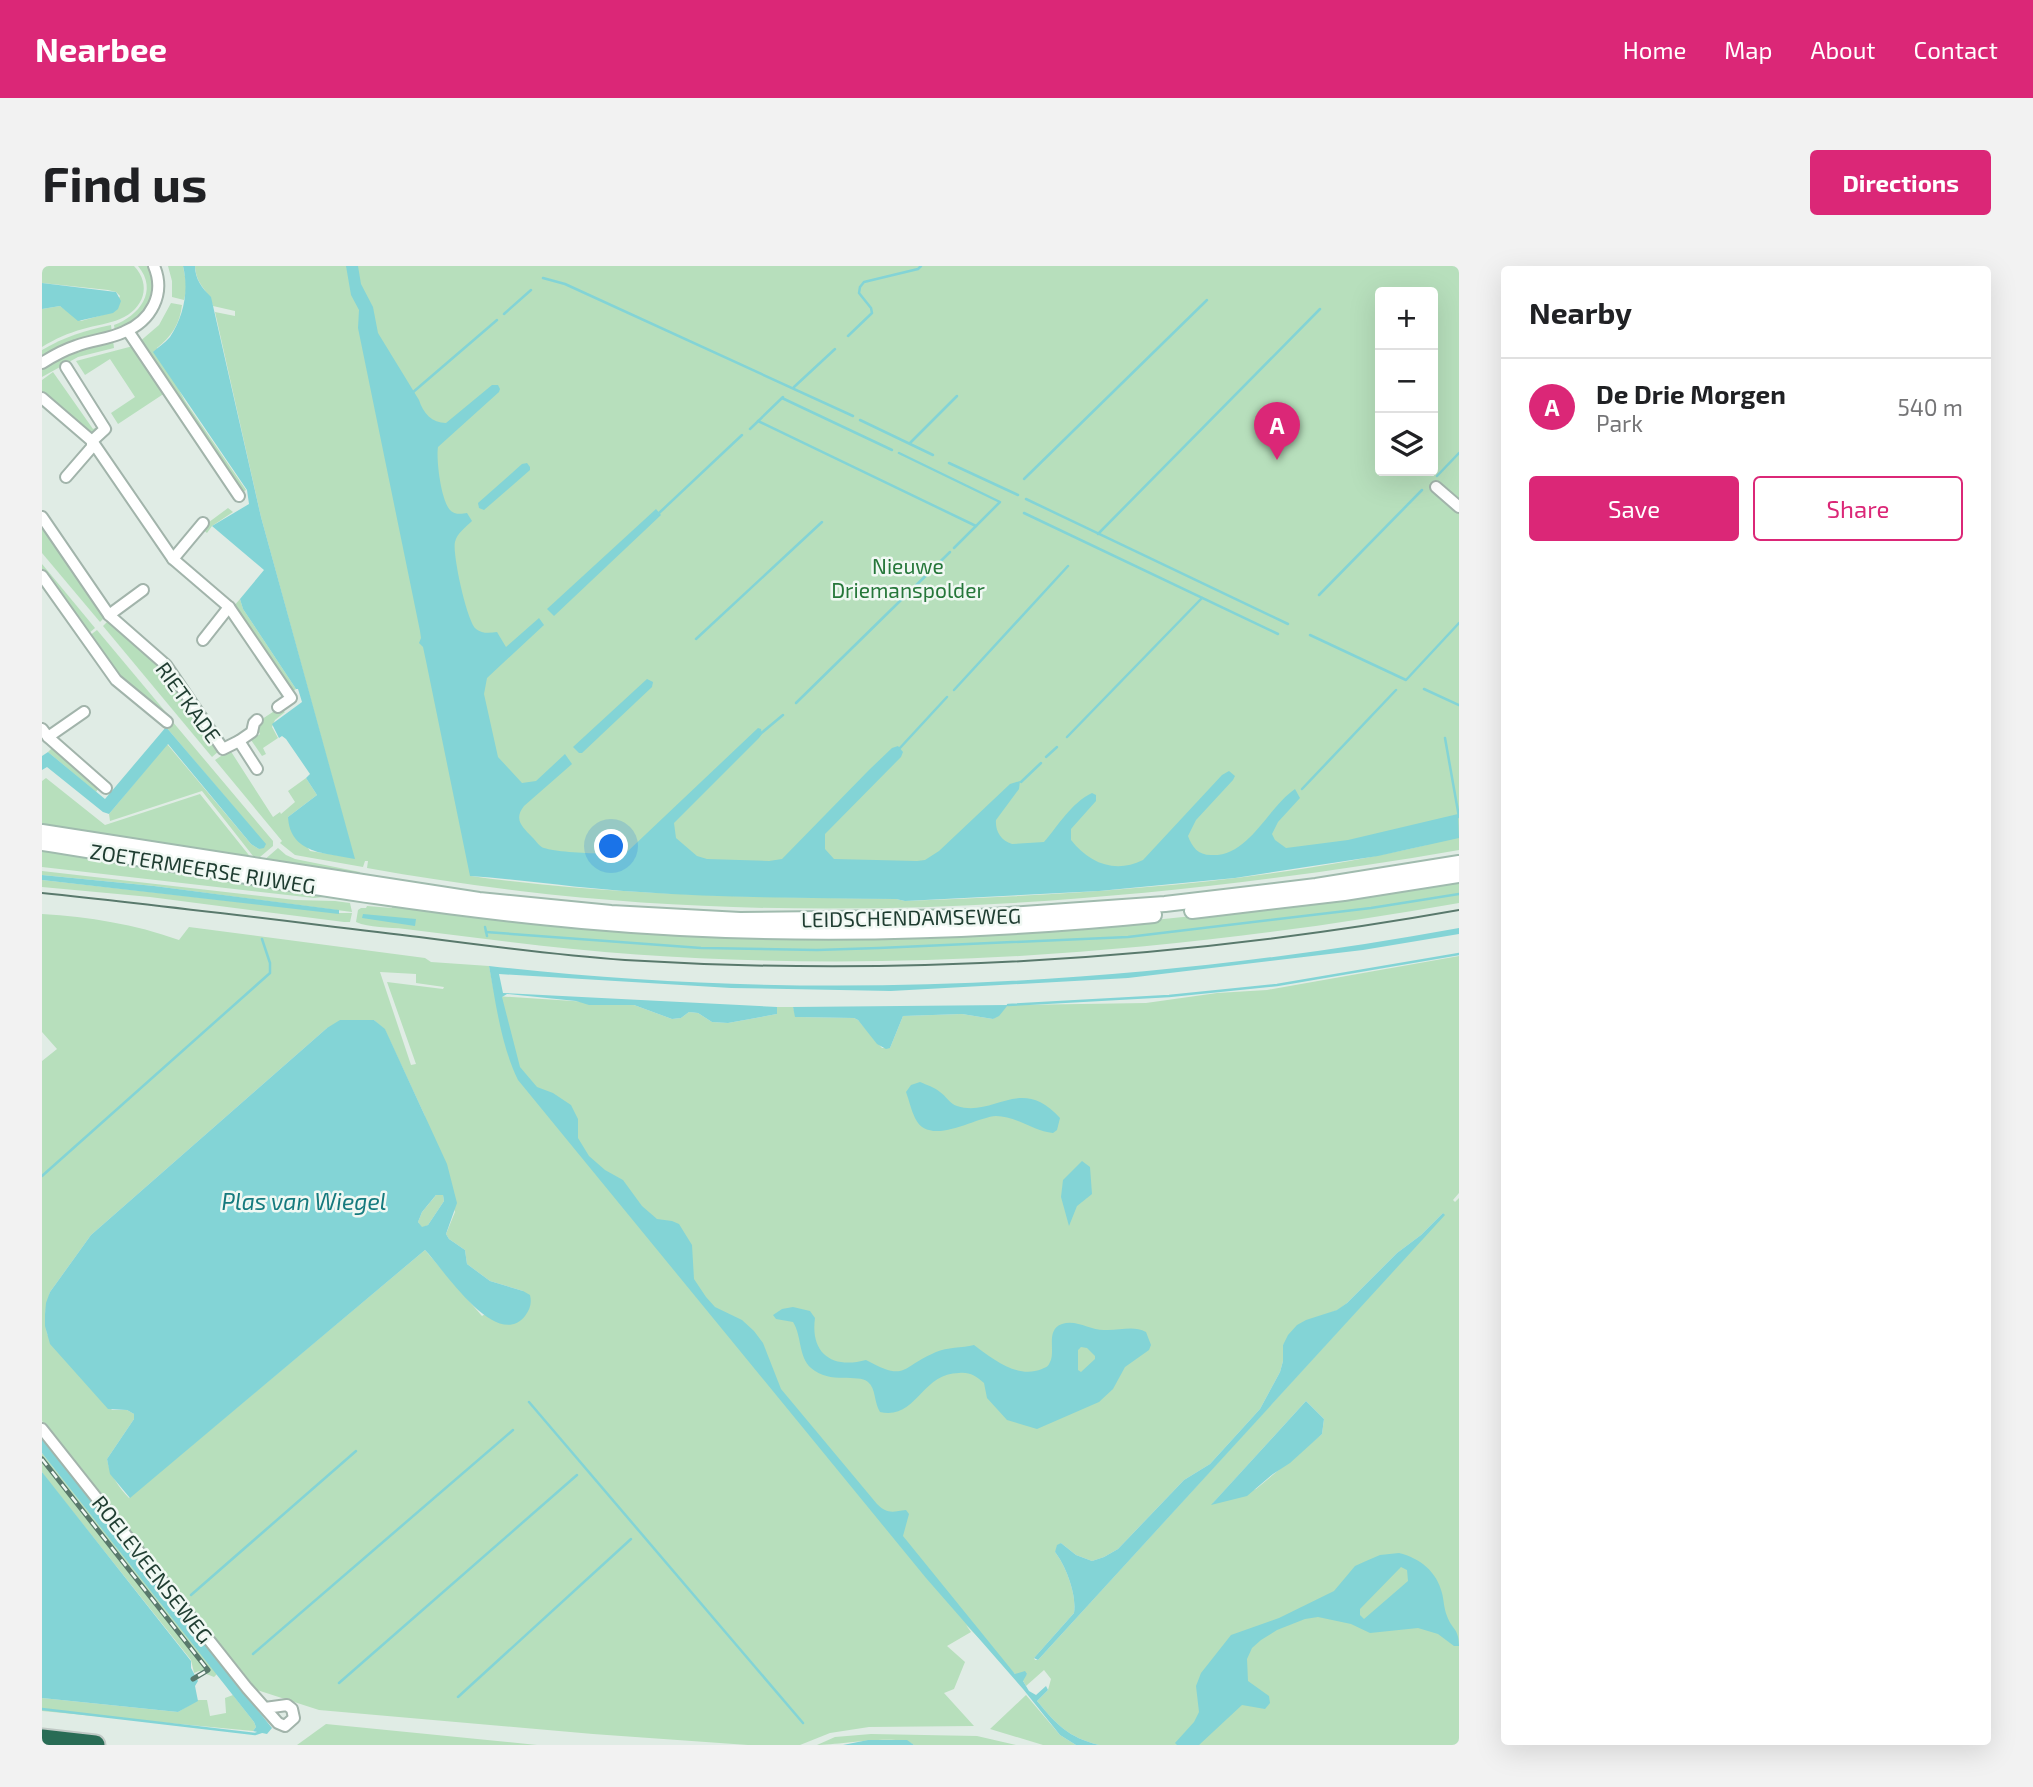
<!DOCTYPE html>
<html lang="en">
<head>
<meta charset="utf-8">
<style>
  :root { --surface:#fff; --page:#f2f2f2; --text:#202124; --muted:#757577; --line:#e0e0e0; --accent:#db2777 }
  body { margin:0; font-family:"Exo 2",sans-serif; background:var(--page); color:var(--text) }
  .controls { position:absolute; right:21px; top:21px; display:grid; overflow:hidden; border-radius:7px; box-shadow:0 7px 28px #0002 }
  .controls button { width:63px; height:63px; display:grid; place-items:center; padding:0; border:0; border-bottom:2px solid var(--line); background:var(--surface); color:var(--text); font:35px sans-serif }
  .you { position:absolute; left:570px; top:581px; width:24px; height:24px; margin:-18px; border:5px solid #fff; border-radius:50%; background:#1a73e8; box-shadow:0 0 0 10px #1a73e833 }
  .badge { display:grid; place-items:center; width:46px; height:46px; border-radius:50%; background:var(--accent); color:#fff; font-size:23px; font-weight:700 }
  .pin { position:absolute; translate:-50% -58px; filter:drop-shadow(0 2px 4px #0008) }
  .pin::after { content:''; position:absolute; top:37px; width:24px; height:21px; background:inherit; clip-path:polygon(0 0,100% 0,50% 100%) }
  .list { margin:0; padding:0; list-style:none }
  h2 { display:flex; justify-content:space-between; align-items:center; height:91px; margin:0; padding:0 28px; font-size:30px }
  h2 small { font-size:23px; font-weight:400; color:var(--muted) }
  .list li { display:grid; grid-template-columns:46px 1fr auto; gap:21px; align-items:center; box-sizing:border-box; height:98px; padding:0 28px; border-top:2px solid var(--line) }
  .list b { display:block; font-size:26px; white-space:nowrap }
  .list p { margin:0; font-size:23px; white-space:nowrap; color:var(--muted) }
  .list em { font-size:23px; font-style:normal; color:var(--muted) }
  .actions { display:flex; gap:14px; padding:21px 28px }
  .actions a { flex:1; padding:16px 0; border:2px solid var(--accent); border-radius:7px; text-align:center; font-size:24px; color:var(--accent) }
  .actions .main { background:var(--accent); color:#fff }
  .icon { flex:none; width:38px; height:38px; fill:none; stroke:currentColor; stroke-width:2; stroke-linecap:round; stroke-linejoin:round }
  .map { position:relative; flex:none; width:1417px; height:1479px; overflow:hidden; border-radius:7px }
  header { display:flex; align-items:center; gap:42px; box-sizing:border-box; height:98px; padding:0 35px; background:var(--accent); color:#fff }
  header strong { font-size:33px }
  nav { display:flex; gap:38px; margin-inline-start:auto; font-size:24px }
  .intro { display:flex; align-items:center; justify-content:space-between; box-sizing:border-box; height:168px; padding:0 42px }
  h1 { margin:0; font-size:49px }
  .button { padding:18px 32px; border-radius:7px; background:var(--accent); color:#fff; font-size:24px; font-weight:700 }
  main { display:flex; gap:42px; padding:0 42px }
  aside { flex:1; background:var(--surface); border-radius:7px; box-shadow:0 7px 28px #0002 }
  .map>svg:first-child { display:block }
  .green { fill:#b7dfbc; fill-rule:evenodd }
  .water { fill:#83d4d6; fill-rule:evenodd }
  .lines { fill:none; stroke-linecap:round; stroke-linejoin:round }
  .stream { stroke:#83d4d6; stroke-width:2.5 }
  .minor-casing { stroke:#a2b4ab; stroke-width:14 }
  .secondary-casing { stroke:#a0bbae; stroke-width:18 }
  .motorway-casing { stroke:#c0c9c5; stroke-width:23 }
  .minor { stroke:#fff; stroke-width:10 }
  .secondary { stroke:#fff; stroke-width:14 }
  .motorway { stroke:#296c55; stroke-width:19 }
  .tram { stroke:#59796c; stroke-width:2 }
  .rail-casing { stroke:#59796c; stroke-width:5 }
  .rail { stroke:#f0f8f3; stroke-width:2.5; stroke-dasharray:8; stroke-linecap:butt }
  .labels { text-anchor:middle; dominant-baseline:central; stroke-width:5; stroke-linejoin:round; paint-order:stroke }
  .park-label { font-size:21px; fill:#26773a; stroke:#f0f8f3 }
  .street-label { font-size:21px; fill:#1f3d31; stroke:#f0f8f3 }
  .water-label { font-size:23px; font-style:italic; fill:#157a7e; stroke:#f0f8f3 }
</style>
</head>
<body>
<header>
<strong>Nearbee</strong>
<nav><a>Home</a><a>Map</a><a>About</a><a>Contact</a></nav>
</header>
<div class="intro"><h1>Find us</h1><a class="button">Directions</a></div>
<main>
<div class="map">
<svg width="1417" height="1479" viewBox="0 0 1417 1479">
  <rect width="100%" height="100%" fill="#e0ece5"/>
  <g class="green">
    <path d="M 0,0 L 92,0 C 110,19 102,43 78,53 C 67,58 53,59 41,63 C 26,67 13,73 0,81 L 0,43 L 18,40 L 39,55 L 71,46 L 78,30 L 74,26 L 66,24 L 0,17 Z"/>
    <path d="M 96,0 L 107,0 C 111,8 111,14 111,22 C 112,49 93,55 73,66 L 72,59 C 97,50 117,25 96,0 Z"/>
    <polygon points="126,0 141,0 145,21 142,34 130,31 130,15"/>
    <path d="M 153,0 L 1417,0 L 1417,584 C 1111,637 787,662 478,625 C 427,619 376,611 325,602 L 326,595 L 323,595 L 321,601 L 253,589 L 238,577 L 240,575 L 173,494 L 188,484 L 231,551 L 238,546 L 239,548 L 253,536 L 246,525 L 264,512 L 275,529 L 246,551 L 268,585 L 312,592 L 219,251 L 173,46 L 193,50 L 193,45 L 171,40 C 167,24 154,20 153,0 ZM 1338,26 L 1391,26 L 1391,205 L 1338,205 ZM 1384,579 C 1214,619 1037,628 863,635 L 854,633 C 712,631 570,630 429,610 L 1164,605 Z"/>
    <path d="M 129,37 L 140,39 C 138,58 129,71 115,82 L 143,135 L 204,224 L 198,228 L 96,77 L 117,59 Z"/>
    <path d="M 69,59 L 70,67 L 0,92 L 0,84 C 22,71 44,64 69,59 Z"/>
    <polygon points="71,74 72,82 36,91 0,111 0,102 21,89"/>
    <polygon points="91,80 123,127 76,158 69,147 93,131 68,93 43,109 34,95"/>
    <polygon points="11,106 51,163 57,160 56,165 46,168 0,128 0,114"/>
    <polygon points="186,242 191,246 170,260 165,267 159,262"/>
    <polygon points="0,257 64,350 58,356 0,287"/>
    <polygon points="0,298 53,362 46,368 0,305"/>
    <polygon points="198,333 201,343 254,423 249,427 191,341"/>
    <polygon points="67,354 121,401 178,484 170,491 61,360"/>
    <polygon points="55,364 127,450 125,453 76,412 47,370"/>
    <polygon points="237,442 243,446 233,454 230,461 236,472 221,482 224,488 220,490 209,474 218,468 214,461 214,457"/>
    <polygon points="130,455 231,575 231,580 218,591 211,590 160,525 68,555 67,548 125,478 209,578 217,583 223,578 124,461"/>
    <polygon points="11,481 58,520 54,526 6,486"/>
    <polygon points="4,512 63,559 158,528 210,593 221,595 236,582 244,589 253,593 318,606 317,609 308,610 305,606 268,601 263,603 0,563 0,515"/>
    <polygon points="0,581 292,630 272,632 0,601"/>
    <polygon points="0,605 253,634 293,635 308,637 310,646 112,620 0,609"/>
    <polygon points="0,614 297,647 310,647 308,656 302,656 108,631 0,621"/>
    <path d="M 1417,614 L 1417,637 C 1107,692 781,715 468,676 C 433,672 398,667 363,663 C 347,661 327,662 314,656 L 316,644 L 319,642 L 324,642 L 325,640 L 350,642 L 351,634 L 1025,663 L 1170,648 Z"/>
    <path d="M 0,648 C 48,651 92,658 137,674 L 147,661 L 383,692 L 389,696 L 447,700 L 453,730 L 592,739 L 630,753 L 639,752 L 647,746 L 656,747 L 670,756 L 686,757 L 735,748 L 735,741 L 751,741 L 754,751 L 812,752 L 816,754 L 840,782 L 848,782 L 861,750 L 920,748 L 951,753 L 966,739 L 1104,737 L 1175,727 L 1225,724 L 1417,690 L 1417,927 L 1411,934 L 1413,936 L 1417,932 L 1417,1479 L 1057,1479 C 1026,1471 1015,1459 995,1435 L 1006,1424 L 1009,1413 L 1002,1404 L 984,1420 L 980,1413 L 985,1408 L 973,1408 L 924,1359 L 929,1366 L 905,1380 L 923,1396 L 912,1423 L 902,1427 L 932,1460 L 827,1461 L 788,1467 L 758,1479 L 706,1479 L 551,1468 L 277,1444 L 215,1424 L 0,1155 L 0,795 L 15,783 L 0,766 ZM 338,706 L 374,708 L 374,717 L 402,721 L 401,723 L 345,716 L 374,798 L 369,799 ZM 332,754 L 343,764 L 382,848 L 413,946 L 404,968 L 407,973 L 423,984 L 425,998 L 448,1015 L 481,1025 L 440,1050 L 383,984 L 87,1232 C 77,1222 67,1207 65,1193 L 92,1153 L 92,1148 L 85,1144 L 70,1144 L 5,1068 L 3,1048 L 8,1026 L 49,969 L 285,762 ZM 1401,947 L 1402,949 L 996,1394 L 993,1394 L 992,1392 L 1032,1347 C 1035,1329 1024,1300 1013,1286 L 1019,1277 L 1034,1289 L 1050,1295 L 1062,1291 L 1076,1283 L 1142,1214 L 1168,1198 L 1218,1143 L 1238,1106 L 1241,1095 L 1241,1079 L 1282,1049 L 1296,1044 L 1305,1037 L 1355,987 L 1379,969 ZM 1264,1135 L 1282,1153 L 1280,1168 L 1214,1223 L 1171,1237 Z"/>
    <polygon points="395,928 401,929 402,935 386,959 380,962 376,956 380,946"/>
    <polygon points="0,1187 175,1408 172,1411 157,1405 152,1407 149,1394 4,1212 0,1206"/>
    <polygon points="191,1429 212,1456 214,1461 211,1465 0,1445 0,1432 136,1446 156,1434 165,1434 168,1450 184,1447 183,1432"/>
    <polygon points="984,1429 1018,1469 1034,1479 1001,1479 948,1463"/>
    <polygon points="284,1458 495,1479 255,1479"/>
    <path d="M 829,1468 L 935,1470 L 974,1479 L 872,1479 C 858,1467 796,1479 775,1479 L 793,1471 Z"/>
  </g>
  <g class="water">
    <path d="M 141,0 L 153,0 C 153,13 160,22 169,31 L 219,251 L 313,593 C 284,587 248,588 246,551 L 275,529 L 264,512 L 268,508 L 244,473 L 240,470 L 237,472 L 230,458 L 260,436 L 256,423 L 254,423 L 201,343 L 198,333 L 222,304 L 170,260 L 207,238 L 205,224 L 111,86 C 116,81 123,77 128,71 C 142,50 147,24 141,0 Z"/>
    <path d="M 304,0 L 316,0 L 319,18 L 331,41 L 336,67 L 377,134 C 381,147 390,157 404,157 L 450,119 L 456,119 L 458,123 L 457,126 L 396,181 C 394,194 399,234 408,244 C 412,249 420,248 425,247 L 430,255 C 424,261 415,267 413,276 C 410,287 425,356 434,363 C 440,368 448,367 455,366 L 464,381 L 497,352 L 502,359 L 445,412 L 442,428 L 456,491 L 480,517 L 494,515 L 523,488 L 530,498 L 482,540 C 471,554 481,561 490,571 C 494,575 498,581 502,582 C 517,587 569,589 585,586 L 716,462 L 719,463 L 720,468 L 717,472 L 632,557 L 634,572 L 655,590 L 665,593 L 727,595 L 740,593 L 827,504 L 850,482 L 856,480 L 861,486 L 859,491 L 783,568 L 783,583 L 792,593 L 875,595 L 883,594 L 897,585 L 968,518 L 978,515 L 977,523 L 954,554 C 953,565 959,575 970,578 L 1002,576 C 1016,560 1029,537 1050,527 L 1054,529 L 1054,535 L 1029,563 L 1029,574 C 1047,597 1073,608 1101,594 L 1180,509 L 1187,505 L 1193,510 L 1191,514 L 1154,554 L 1146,570 C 1150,581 1156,589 1169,589 C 1207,591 1225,542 1253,523 L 1258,532 L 1236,556 L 1230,568 L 1233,574 L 1244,582 L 1306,574 L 1416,548 L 1417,572 L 1336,590 L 1193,612 L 1057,625 L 863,635 L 854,633 C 769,632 684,632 598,626 C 541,623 485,614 428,610 L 384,395 L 381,381 L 377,377 L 379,372 L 378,365 L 316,62 L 317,44 L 309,29 Z"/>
    <polygon points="0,17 74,26 79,35 76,43 71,47 36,55 18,40 0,43"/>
    <polygon points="485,197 488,201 488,204 442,244 437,242 436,237 480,198"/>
    <polygon points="614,243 619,249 512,350 505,343"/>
    <polygon points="605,413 611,416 610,421 540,487 537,487 531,481"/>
    <polygon points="124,461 224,578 222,582 217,583 209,578 126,478 67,548 61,546 5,501 0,504 0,490 6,486 63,533"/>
    <polygon points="0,609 112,620 297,644 297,648 0,614"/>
    <polygon points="321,648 374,653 373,660 320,652"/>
    <path d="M 1417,662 L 1417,668 L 1321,684 L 1086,712 L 849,725 L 689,722 L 457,708 L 461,727 L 735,741 L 735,748 L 686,757 L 670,756 L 656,747 L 647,746 L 639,752 L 630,753 L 592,739 L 547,739 L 534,735 L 465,728 L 460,731 L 478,801 L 495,821 L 511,827 L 529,839 L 536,853 L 536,872 L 547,890 L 563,904 L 581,914 L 600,940 L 615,953 L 630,955 L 637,958 L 650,979 L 652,1013 L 664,1031 L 673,1041 L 700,1054 L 712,1065 L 721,1077 L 739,1123 L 835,1238 C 845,1248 850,1246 864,1244 L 867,1248 L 861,1270 L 973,1408 L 983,1405 L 985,1408 L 981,1415 L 987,1425 L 994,1429 L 1004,1420 L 1006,1424 L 995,1435 C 1015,1459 1026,1471 1057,1479 L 1034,1479 L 1018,1469 L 981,1423 L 884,1312 L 476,814 C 459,779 454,738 447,700 C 769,737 1099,720 1417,662 Z"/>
    <polygon points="966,739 957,750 951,753 920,748 861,750 848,782 844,783 835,778 816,754 812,752 753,751 751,741"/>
    <path d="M 298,754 L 332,754 L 343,763 L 405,898 L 415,937 L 404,968 L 407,973 L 423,984 L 425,998 L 448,1015 L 481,1025 L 488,1029 C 490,1038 488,1043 483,1050 C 454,1086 400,1001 383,984 L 88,1232 L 68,1208 L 65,1193 L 92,1153 L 92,1148 L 85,1144 L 66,1143 L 8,1078 L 3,1060 L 3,1048 L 4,1037 L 8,1026 L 49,969 L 285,762 ZM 394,929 L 401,929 L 402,935 L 386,959 L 380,961 L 376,956 L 380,946 Z"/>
    <path d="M 878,816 C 885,819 892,821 898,826 C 904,830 908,838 915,840 C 952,852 979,808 1018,852 L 1015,864 L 1011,867 C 992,865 974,850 954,850 C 933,851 887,882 873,852 C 869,844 867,834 864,826 L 869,819 Z"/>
    <polygon points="1040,895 1048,901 1050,928 1035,940 1027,960 1019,931 1021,914"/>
    <path d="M 1401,947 L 1403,949 L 996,1394 L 992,1392 L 1032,1347 C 1035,1329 1024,1300 1013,1286 L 1015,1279 L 1019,1277 L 1034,1289 L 1050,1295 L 1062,1291 L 1076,1283 L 1142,1214 L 1168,1198 L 1218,1143 L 1238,1106 L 1241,1095 L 1241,1079 L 1246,1069 L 1255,1059 L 1264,1054 L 1295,1044 L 1305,1037 L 1355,987 L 1379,969 Z"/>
    <path d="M 751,1041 L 768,1045 L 773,1052 C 768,1088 791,1103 824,1094 C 865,1116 857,1102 894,1086 C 905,1081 920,1082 932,1079 C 951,1093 975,1113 1000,1103 C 1004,1101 1006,1101 1008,1096 C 1014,1085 1003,1064 1020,1058 C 1034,1053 1048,1064 1062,1064 C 1077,1065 1091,1059 1104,1066 L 1109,1079 L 1107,1084 L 1083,1101 L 1071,1123 L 1057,1136 L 995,1163 L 965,1154 L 945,1132 L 942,1117 C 934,1110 928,1106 917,1107 C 879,1107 875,1154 838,1146 C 832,1137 834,1122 826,1116 C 816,1107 788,1119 769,1102 C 756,1090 760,1070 751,1056 L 734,1053 L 731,1049 L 740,1043 ZM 1039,1081 L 1045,1082 L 1053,1090 L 1053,1093 L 1039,1106 L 1036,1104 L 1036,1084 Z"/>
    <polygon points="1264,1135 1282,1153 1280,1168 1248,1197 1231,1208 1205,1230 1169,1239"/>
    <polygon points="0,1173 230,1462 225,1468 211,1465 214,1461 212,1456 0,1187"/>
    <polygon points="0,1206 149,1395 149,1402 156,1415 153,1420 156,1435 136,1446 0,1432"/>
    <path d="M 1357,1287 C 1378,1292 1395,1306 1400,1327 C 1402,1335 1402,1343 1405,1350 C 1410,1364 1417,1362 1417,1380 L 1412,1380 L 1396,1368 L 1376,1362 L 1328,1367 L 1309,1358 L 1276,1351 L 1263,1353 L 1235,1364 L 1219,1374 L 1210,1382 L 1205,1393 L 1206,1415 L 1227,1430 L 1228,1437 L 1223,1443 L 1200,1439 L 1157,1479 L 1135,1479 L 1133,1477 L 1152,1456 L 1157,1446 L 1154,1420 L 1159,1407 L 1189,1369 L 1237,1352 L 1292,1325 L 1313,1300 L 1324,1295 L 1338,1289 ZM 1359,1301 L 1365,1304 L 1366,1315 L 1322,1353 L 1318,1349 L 1318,1343 Z"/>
    <polygon points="826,1474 865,1474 872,1479 801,1479"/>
  </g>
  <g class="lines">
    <g class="stream">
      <polyline points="501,12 523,18 811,150"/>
      <polyline points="462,48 489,24"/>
      <polyline points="806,70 830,47 829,42 817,27 818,21 822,16 876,3 879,0"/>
      <polyline points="752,121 793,83"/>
      <polyline points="370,127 455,54"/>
      <polyline points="740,132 850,184"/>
      <polyline points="818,154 891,189"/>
      <polyline points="716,155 934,260"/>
      <polyline points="708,163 741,131"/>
      <polyline points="868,177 915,130"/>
      <polyline points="857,187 958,236 912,282"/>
      <polyline points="907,197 976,229"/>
      <polyline points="1395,210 1417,187"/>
      <polyline points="982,213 1165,34"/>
      <polyline points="984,233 1246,358"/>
      <polyline points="982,247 1236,368"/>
      <polyline points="616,248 700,169"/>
      <polyline points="1056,268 1278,43"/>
      <polyline points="1277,329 1380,224"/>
      <polyline points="1268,369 1364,414 1417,357"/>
      <polyline points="654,373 780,256"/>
      <polyline points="1382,423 1417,439"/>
      <polyline points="912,424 1026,300"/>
      <polyline points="754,437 908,286"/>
      <polyline points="717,469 741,449"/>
      <polyline points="1025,471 1160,332"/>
      <polyline points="1403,472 1417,551"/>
      <polyline points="857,483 905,431"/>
      <polyline points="1004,491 1015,481"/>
      <polyline points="979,516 999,497"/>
      <polyline points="1260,523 1354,424"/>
      <polyline points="443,661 445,670"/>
      <polyline points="444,666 659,682 775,684 837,682 1086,671 1329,642 1417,628"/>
      <polyline points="966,739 1127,730 1235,719 1417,688"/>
      <polyline points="0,910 228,707 228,697 220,673"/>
      <polyline points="487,1136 761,1457"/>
      <polyline points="149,1329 314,1185"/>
      <polyline points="211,1388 471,1164"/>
      <polyline points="297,1417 535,1209"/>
      <polyline points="416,1431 589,1273"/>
      <polyline points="0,1443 213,1468 219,1466"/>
    </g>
    <defs>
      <g id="minor">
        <polyline points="86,65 197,230"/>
        <path d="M 0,97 C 11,90 22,84 34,80 C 50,74 67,73 82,66 C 109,55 124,28 112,0"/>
        <polyline points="24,101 63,163 50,175 50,181 24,211"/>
        <polyline points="0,132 50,175 131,293 187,341 249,432 236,441"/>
        <polyline points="1394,221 1417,241"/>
        <polyline points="0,251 67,349 124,399 181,483 197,475 215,503"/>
        <polyline points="131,293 161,257"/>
        <polyline points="0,310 74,414 125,456"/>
        <polyline points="67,349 101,324"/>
        <polyline points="161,374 187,341"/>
        <polyline points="0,463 6,471 64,522"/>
        <polyline points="6,471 42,446"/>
        <polyline points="197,475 210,466 212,457 215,454"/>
        <polyline points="0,1163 205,1422 236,1457 243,1460 252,1452 250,1443 245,1439 223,1442"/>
      </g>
      <g id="secondary">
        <polyline points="0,566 437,634 569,647 698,654 937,651 1123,638 1274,620 1417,597"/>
        <path d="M 0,577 C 179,605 359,639 540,655 C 730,672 922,668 1112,649"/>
        <polyline points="1150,645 1302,627 1417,609"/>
      </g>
      <polyline id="motorway" points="0,1473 53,1479"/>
    </defs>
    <use href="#minor" class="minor-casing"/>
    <use href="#secondary" class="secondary-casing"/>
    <use href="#motorway" class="motorway-casing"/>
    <use href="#minor" class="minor"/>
    <use href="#secondary" class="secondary"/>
    <use href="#motorway" class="motorway"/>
    <path class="tram" d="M 0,627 C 126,640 251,656 377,671 C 445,680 514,689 583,694 C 861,711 1142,693 1417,644"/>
    <defs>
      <polyline id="rail" points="0,1193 166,1404 151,1413"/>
    </defs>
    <use href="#rail" class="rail-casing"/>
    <use href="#rail" class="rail"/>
  </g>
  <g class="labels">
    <g class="park-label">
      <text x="866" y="299">Nieuwe<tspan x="866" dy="24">Driemanspolder</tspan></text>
    </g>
    <g class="street-label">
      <text transform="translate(147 436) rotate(54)">RIETKADE</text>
      <text transform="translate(161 602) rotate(9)">ZOETERMEERSE RIJWEG</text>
      <text transform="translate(869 651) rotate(-1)">LEIDSCHENDAMSEWEG</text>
      <text transform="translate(111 1303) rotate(52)">ROELEVEENSEWEG</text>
    </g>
    <g class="water-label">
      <text x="262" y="935">Plas van Wiegel</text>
    </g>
  </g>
</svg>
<div class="controls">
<button>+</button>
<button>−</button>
<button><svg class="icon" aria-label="layers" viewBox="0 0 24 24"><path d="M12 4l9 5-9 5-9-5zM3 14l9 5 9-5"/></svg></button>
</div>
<div class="you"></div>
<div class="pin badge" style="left:1235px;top:194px">A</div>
</div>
<aside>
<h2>Nearby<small></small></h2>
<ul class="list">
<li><span class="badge">A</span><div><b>De Drie Morgen</b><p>Park</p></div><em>540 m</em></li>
</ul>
<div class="actions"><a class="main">Save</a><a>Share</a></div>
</aside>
</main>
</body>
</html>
